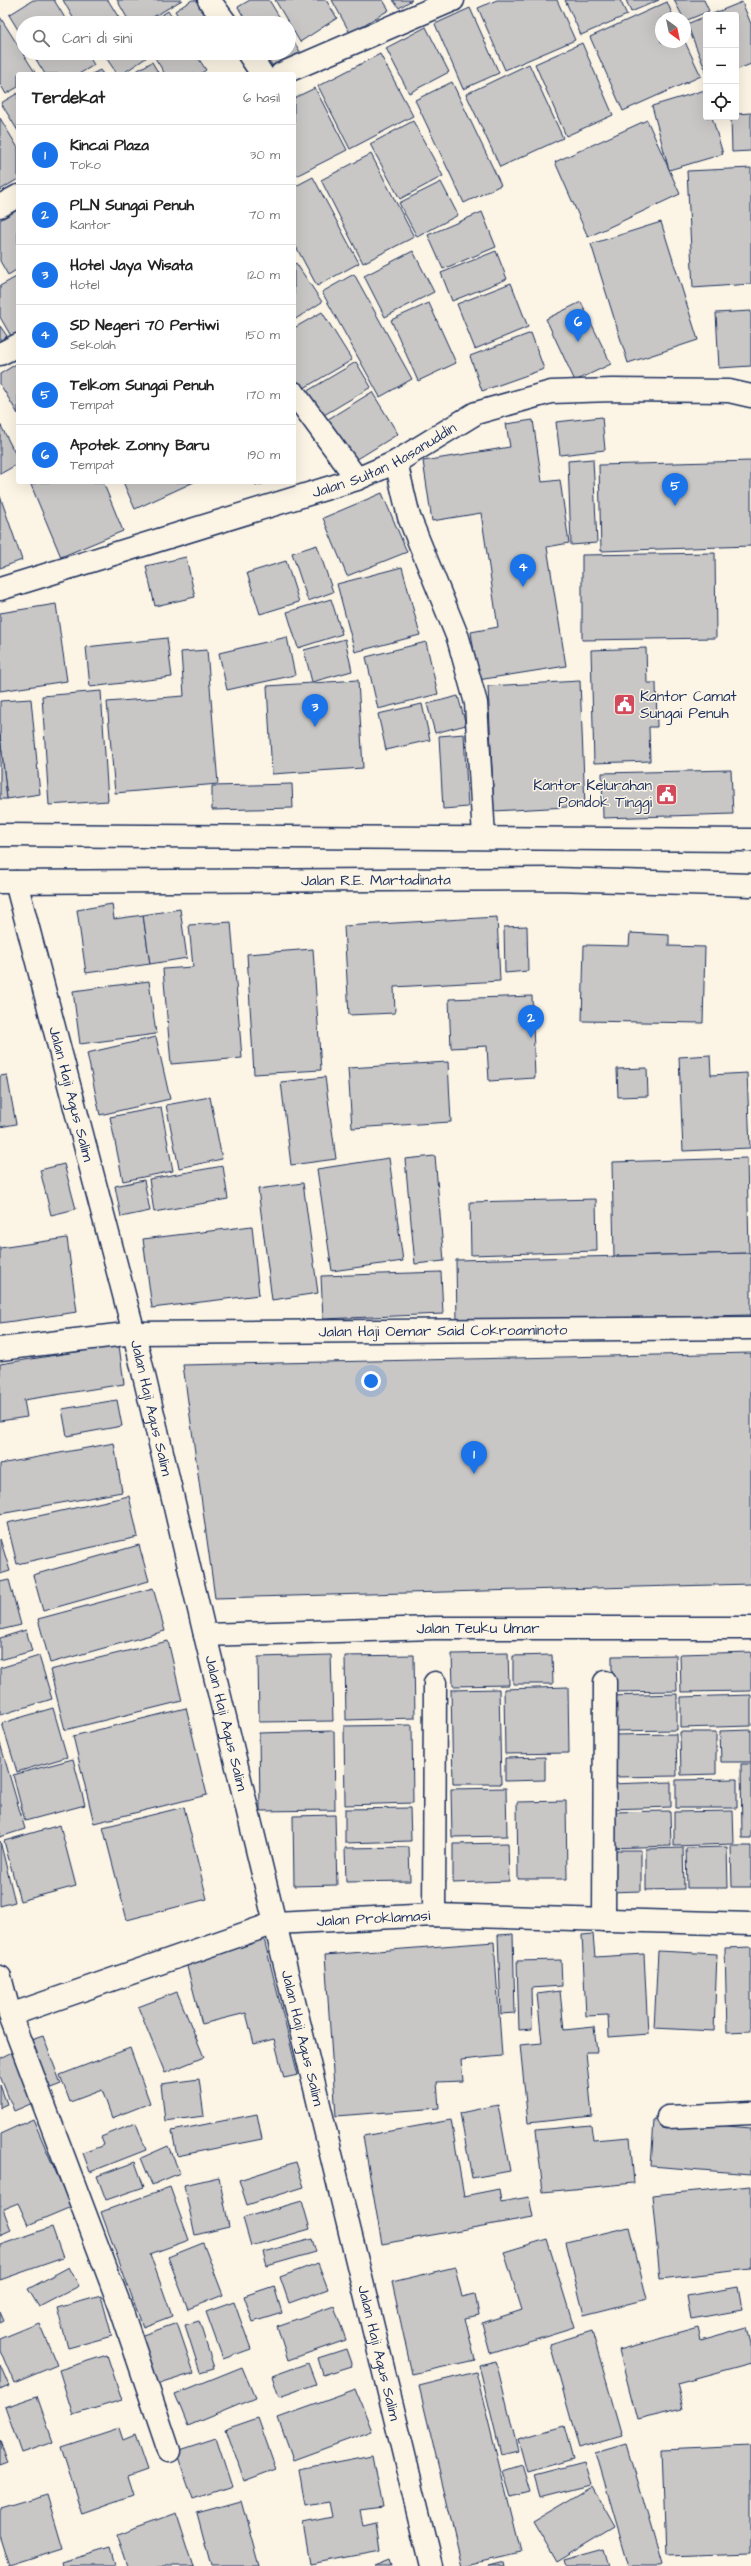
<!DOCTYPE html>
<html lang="id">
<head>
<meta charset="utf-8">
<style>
  :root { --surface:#fff; --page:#f2f2f2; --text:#222; --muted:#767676; --line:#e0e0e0; --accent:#1a73e8 }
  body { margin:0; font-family:"Architects Daughter",sans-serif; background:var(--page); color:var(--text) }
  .controls { position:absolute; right:12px; top:12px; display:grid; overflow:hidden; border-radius:4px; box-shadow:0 4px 16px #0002 }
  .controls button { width:36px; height:36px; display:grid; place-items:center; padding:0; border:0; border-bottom:1px solid var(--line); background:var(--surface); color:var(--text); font:20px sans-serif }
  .compass { position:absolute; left:655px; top:12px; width:36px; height:36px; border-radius:50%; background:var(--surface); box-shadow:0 4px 16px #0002; rotate:147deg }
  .you { position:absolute; left:371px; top:1381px; width:14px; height:14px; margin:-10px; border:3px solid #fff; border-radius:50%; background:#1a73e8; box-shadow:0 0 0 6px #1a73e833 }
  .badge { display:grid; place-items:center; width:26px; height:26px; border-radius:50%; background:var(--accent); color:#fff; font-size:13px; font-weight:700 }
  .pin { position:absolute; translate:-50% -33px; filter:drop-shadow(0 1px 2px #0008) }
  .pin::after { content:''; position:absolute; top:21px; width:14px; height:12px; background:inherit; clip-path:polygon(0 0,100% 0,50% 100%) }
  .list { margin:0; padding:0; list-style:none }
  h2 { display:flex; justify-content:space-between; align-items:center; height:52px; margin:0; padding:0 16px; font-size:17px }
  h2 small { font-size:13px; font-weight:400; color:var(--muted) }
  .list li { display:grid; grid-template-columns:26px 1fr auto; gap:12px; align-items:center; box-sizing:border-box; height:60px; padding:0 16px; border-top:1px solid var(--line) }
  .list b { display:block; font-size:15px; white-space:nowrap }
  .list p { margin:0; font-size:13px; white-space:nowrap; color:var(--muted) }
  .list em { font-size:13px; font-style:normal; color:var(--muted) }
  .icon { flex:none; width:22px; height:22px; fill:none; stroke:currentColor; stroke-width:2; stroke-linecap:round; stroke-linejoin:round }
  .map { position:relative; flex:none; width:751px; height:2566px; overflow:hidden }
  .search { position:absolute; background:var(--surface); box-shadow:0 4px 16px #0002; left:16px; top:16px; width:280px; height:44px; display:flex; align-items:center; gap:10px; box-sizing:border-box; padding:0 14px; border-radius:22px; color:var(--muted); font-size:15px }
  .panel { position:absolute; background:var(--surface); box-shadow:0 4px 16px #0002; left:16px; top:72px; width:280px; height:412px; border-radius:4px }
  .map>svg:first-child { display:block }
  .building { fill:#c8c7c6; stroke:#1b2f5e }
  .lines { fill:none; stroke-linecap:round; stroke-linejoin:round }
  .street-casing { stroke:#1b2f5e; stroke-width:25 }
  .highway-casing { stroke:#1b2f5e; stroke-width:25 }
  .street { stroke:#fcf5e5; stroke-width:22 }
  .highway { stroke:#fcf5e5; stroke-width:22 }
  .labels { text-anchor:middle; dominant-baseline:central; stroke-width:3; stroke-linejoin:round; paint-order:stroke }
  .street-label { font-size:15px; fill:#1b2f5e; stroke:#fcf5e5 }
  .poi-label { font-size:15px; fill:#1b2f5e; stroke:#fcf5e5; text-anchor:start }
</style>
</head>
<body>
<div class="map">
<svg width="751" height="2566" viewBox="0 0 751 2566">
  <rect width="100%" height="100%" fill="#fcf5e5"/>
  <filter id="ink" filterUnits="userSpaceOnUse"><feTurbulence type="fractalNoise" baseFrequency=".025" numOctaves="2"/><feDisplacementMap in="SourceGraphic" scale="8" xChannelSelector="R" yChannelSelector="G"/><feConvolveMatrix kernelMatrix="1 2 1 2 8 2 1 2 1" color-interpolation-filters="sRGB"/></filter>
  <g filter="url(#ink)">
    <g class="building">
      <polygon points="33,0 54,0 68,23 23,23 23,38 9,15"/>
      <polygon points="63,0 108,0 122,23 76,23"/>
      <polygon points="117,0 182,0 143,23 130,23"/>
      <polygon points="192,0 199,0 212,23 182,23 175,11"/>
      <polygon points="250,0 269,0 283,23 247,23 238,7"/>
      <polygon points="275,0 326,0 337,18 300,42"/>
      <polygon points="332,0 383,0 389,10 350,33"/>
      <polygon points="393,0 412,0 399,8"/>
      <polygon points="497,0 557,0 575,40 505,70 478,8"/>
      <polygon points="565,0 620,0 627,15 581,35"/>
      <polygon points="626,0 659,0 631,12"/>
      <polygon points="674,0 704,0 709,11 685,21"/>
      <polygon points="667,2 674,18 661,18 661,42 685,42 701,76 623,111 590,37"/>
      <polygon points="742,2 751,24 751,64 736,70 736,15 710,15"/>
      <polygon points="470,8 499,73 463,89 435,24"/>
      <polygon points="168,11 176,23 149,23"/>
      <polygon points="706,16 706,72 687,24"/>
      <polygon points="0,17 36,74 18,74 18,87 6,94 0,84"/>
      <polygon points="426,27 449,72 409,93 386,48"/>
      <polygon points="289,33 302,55 275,71 265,53 289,53"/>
      <polygon points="582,43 613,115 566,136 535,64"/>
      <polygon points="32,53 87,53 94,65 79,74 45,74"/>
      <polygon points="103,53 143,53 146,58 122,74 117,74"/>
      <polygon points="152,53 195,53 206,70 200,74 165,74"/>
      <polygon points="380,54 413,116 350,149 318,86"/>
      <polygon points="152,62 159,74 131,74"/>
      <polygon points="529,64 563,138 500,167 466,94"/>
      <polygon points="100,70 103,74 92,74"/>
      <polygon points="452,82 501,185 464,203 415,100"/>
      <polygon points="315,88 347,150 294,177 294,98"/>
      <polygon points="705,90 706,117 712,117 723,154 669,170 652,106"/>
      <polygon points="18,93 18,131 1,103"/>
      <polygon points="751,113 751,151 732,152 731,117 736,117 736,114"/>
      <polygon points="0,118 18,148 18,179 0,190"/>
      <polygon points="647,120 680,194 588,237 555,162"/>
      <polygon points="413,121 443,176 400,199 370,144"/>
      <polygon points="371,154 414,237 363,263 321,180"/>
      <polygon points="751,168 751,284 693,288 687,171"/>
      <polygon points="313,177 359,263 317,286 294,243 294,187"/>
      <polygon points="441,182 458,215 417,237 399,203"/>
      <polygon points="18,209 18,269 8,275 0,261 0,220"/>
      <polygon points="482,212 496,247 443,269 428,235"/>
      <polygon points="661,222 698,340 628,363 591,244"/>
      <polygon points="413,251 434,292 385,317 364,276"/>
      <polygon points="496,251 507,279 452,301 441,273"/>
      <polygon points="296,263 322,302 294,320 294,264"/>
      <polygon points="354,274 412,379 380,397 322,292"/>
      <polygon points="18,276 18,332 11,336 0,317 0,286"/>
      <polygon points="511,283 528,327 475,349 457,304"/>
      <polygon points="581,302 611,364 575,381 546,319"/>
      <polygon points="429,303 456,363 418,381 391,320"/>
      <polygon points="751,311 751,366 719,368 716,313"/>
      <polygon points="322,312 352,360 299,391 294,382 294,328"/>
      <polygon points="0,326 7,336 0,341"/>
      <polygon points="531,333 544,369 482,391 470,356"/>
      <polygon points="356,362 371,387 319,418 304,393"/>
      <polygon points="18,363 18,414 0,384 0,374"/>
      <polygon points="372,392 398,434 351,463 325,421"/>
      <polygon points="602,417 605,450 560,455 556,422"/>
      <polygon points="533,420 542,482 560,480 569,543 547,547 566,666 478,680 471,632 498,627 481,513 432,521 423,461 510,447 506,424"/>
      <polygon points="0,424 18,459 18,464 0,474"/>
      <polygon points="593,459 597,543 571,545 568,461"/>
      <polygon points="751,461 751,546 601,551 599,465"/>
      <polygon points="38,482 103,482 123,531 61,557 31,485"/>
      <polygon points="123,482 194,482 135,509"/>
      <polygon points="255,482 269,482 256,486"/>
      <polygon points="382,493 407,552 347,576 323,518"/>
      <polygon points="0,496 22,560 0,568"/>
      <polygon points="317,545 333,592 308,601 292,553"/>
      <polygon points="715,553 716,638 582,640 582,555"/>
      <polygon points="186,557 195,597 155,606 146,566"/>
      <polygon points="286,561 299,602 260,614 247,573"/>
      <polygon points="402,567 420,635 355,652 337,584"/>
      <polygon points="331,599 342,634 298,648 287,612"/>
      <polygon points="56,604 67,681 0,691 0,613"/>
      <polygon points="287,637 295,675 227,690 219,653"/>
      <polygon points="167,638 172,677 90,687 86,647"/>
      <polygon points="345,639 352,671 312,682 304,650"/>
      <polygon points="426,642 438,694 378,709 366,657"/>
      <polygon points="646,648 647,683 656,683 657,727 649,727 650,761 594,763 591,650"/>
      <polygon points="207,650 218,784 115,793 107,702 184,696 181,652"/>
      <polygon points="358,680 363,768 272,774 267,686"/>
      <polygon points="580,681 585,806 494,811 488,686"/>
      <polygon points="101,691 108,801 49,805 42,696"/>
      <polygon points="458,696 466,725 435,733 427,704"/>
      <polygon points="31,699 40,794 7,799 0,735 0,701"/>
      <polygon points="422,704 430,740 386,750 378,714"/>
      <polygon points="464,734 468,807 443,809 439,736"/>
      <polygon points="0,735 7,799 0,799"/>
      <polygon points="731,770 733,814 603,818 602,773"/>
      <polygon points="292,784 293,808 212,810 212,786"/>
      <polygon points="112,904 114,919 143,915 150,964 86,973 77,910"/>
      <polygon points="180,909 187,958 150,964 143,915"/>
      <polygon points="497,917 500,981 394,987 395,1013 349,1015 344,926"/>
      <polygon points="231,922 242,1058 171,1064 163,969 193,967 189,925"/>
      <polygon points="527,926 528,971 505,973 504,927"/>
      <polygon points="630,933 669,935 669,946 705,947 703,1023 582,1021 584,945 629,946"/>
      <polygon points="313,949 321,1070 254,1074 247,954"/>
      <polygon points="149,981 156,1034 80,1044 73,991"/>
      <polygon points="532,996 535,1078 489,1081 487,1046 451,1048 449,999"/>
      <polygon points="156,1037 170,1099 100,1115 87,1053"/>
      <polygon points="710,1055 711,1075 747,1073 750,1148 683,1151 679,1057"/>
      <polygon points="448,1062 451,1122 352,1128 348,1068"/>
      <polygon points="647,1068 648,1096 618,1097 617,1069"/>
      <polygon points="7,1075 16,1124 0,1127 0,1076"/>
      <polygon points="325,1077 336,1159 291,1165 281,1082"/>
      <polygon points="210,1097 222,1159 179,1168 166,1105"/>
      <polygon points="161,1107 173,1171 123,1181 110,1117"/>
      <polygon points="435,1156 444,1261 415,1264 405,1159"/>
      <polygon points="389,1158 403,1261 332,1271 317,1169"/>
      <polygon points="747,1158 749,1253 614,1256 612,1162"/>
      <polygon points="64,1164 76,1209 51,1215 40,1170"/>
      <polygon points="223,1166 228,1199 154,1212 149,1179"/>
      <polygon points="144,1180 150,1211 121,1217 115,1186"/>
      <polygon points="303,1183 318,1293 272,1300 258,1189"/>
      <polygon points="596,1199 597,1251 471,1255 470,1202"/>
      <polygon points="252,1226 259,1295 152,1308 143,1239"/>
      <polygon points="67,1238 77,1312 0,1323 0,1248"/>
      <polygon points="751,1253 751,1315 457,1322 456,1260"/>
      <polygon points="441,1272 443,1314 323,1319 321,1276"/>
      <polygon points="119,1345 124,1384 24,1400 27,1417 0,1421 0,1364"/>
      <polygon points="751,1353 751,1584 215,1598 183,1365"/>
      <polygon points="117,1400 122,1426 67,1436 62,1409"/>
      <polygon points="114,1443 122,1492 0,1514 0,1464"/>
      <polygon points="129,1496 138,1537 17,1564 7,1523"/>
      <polygon points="0,1539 10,1571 0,1574"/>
      <polygon points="139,1545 149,1581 43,1611 33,1575"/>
      <polygon points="9,1580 21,1625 0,1630 0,1582"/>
      <polygon points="153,1588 165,1631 50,1663 38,1619"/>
      <polygon points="26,1630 32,1651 0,1660 0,1638"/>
      <polygon points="168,1641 182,1701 65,1730 50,1670"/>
      <polygon points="751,1652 751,1691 681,1692 680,1654"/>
      <polygon points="508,1653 509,1685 453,1686 452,1654"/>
      <polygon points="331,1655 333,1721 259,1722 258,1657"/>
      <polygon points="414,1655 415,1718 346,1720 345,1656"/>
      <polygon points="552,1655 553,1684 513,1684 513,1656"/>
      <polygon points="676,1655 677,1691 612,1692 612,1656"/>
      <polygon points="39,1656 52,1699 0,1715 0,1668"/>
      <polygon points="568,1687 569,1753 505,1754 504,1689"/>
      <polygon points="499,1689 501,1784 453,1784 451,1690"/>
      <polygon points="677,1694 677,1730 611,1731 610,1696"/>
      <polygon points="751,1695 751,1726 681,1728 681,1697"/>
      <polygon points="53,1708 67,1757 17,1772 2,1723"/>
      <polygon points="186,1708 207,1795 94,1823 73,1736"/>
      <polygon points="412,1725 413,1803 345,1805 344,1726"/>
      <polygon points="751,1730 751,1762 721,1762 720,1731"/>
      <polygon points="334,1731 335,1810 260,1811 259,1733"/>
      <polygon points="680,1732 716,1732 716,1774 681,1775"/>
      <polygon points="676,1734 677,1776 614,1777 613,1735"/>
      <polygon points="0,1743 25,1829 0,1837"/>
      <polygon points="545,1757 545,1780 505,1781 505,1758"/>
      <polygon points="73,1759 85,1805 25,1821 13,1775"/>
      <polygon points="741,1764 751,1764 751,1838 742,1838"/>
      <polygon points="737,1779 737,1808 676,1808 676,1780"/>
      <polygon points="671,1782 671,1807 610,1809 609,1784"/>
      <polygon points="506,1788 507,1836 452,1837 451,1789"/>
      <polygon points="566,1801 567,1879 518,1879 517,1802"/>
      <polygon points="184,1807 207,1899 127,1920 103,1827"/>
      <polygon points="410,1808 411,1841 345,1843 345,1809"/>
      <polygon points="670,1811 671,1846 608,1848 608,1812"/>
      <polygon points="733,1811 734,1844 674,1846 674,1812"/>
      <polygon points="335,1815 337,1885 294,1886 293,1816"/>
      <polygon points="60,1825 76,1886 20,1901 4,1841"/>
      <polygon points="0,1841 15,1902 0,1906"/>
      <polygon points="508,1843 509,1881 453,1883 453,1844"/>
      <polygon points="731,1846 751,1846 751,1887 732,1887"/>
      <polygon points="409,1847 410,1881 346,1882 345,1848"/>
      <polygon points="727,1847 728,1888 687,1888 686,1848"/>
      <polygon points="683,1848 684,1889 646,1890 646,1849"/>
      <polygon points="609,1850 641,1850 641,1891 609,1892"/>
      <polygon points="513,1934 515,2013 501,2014 498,1935"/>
      <polygon points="593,1934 595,1957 644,1954 648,2034 609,2037 608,2015 586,2016 582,1935"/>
      <polygon points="264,1939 298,2075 284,2078 274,2039 254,2044 246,2013 202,2024 185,1959"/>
      <polygon points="494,1942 502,2056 461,2060 463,2081 437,2082 439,2108 336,2116 325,1955"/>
      <polygon points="751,1947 751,2031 727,2032 725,1948"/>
      <polygon points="658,1951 717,1954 714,2031 654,2028"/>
      <polygon points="561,1960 562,1986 531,1988 532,2029 519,2030 517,1961"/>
      <polygon points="560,1991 564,2030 594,2027 597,2052 586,2052 592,2116 528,2123 520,2045 542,2043 537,1994"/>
      <polygon points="177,1992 204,2057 165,2073 138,2007"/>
      <polygon points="43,2036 61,2084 43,2091 25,2042"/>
      <polygon points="130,2048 150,2103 112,2118 102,2090 70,2102 60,2075"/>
      <polygon points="14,2051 35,2102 14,2111 0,2076 0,2058"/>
      <polygon points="199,2079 204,2116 165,2121 161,2084"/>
      <polygon points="0,2085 7,2104 0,2107"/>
      <polygon points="498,2105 510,2171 472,2178 460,2113"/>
      <polygon points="257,2114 262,2139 177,2156 172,2131"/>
      <polygon points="33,2119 71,2207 28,2225 18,2203 3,2209 11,2230 0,2235 0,2134"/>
      <polygon points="451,2120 464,2196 499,2189 501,2202 529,2197 533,2217 382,2244 363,2136"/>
      <polygon points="654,2120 751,2128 751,2174 651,2166"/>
      <polygon points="136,2123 146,2150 90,2172 83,2153 104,2145 101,2137"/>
      <polygon points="591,2125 593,2140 630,2137 634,2183 543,2192 536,2130"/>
      <polygon points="168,2146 180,2173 152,2185 141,2158"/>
      <polygon points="135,2162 144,2187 106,2200 97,2176"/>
      <polygon points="296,2162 304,2187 247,2205 239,2180"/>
      <polygon points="219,2177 229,2227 195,2235 184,2185"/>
      <polygon points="751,2186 751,2269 660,2279 652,2195"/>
      <polygon points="170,2187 189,2240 150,2254 172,2316 143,2327 101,2212"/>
      <polygon points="302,2201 310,2229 251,2246 243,2218"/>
      <polygon points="52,2227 63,2258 0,2280 0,2245"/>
      <polygon points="629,2227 647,2299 584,2315 566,2242"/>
      <polygon points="312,2239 316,2252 267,2266 263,2252"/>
      <polygon points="547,2239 574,2327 490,2353 482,2323 522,2310 504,2252"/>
      <polygon points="203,2243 223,2295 188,2309 168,2257"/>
      <polygon points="318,2263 328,2289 289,2303 280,2277"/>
      <polygon points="69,2267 79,2286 39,2307 28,2289"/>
      <polygon points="455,2267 462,2297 475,2294 479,2315 465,2318 475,2360 412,2374 392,2282"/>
      <polygon points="274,2286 282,2313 253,2322 244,2296"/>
      <polygon points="738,2287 742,2310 691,2319 687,2296"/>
      <polygon points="101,2296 112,2336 68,2348 57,2308"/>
      <polygon points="234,2302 251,2349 223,2359 206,2312"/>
      <polygon points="334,2306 346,2340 288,2360 277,2326"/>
      <polygon points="0,2312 4,2321 0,2323"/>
      <polygon points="199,2321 214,2368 200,2372 185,2325"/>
      <polygon points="39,2323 57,2365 14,2383 0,2350 0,2339"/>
      <polygon points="177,2323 194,2373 156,2385 140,2336"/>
      <polygon points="747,2327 751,2344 751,2364 677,2384 683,2408 637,2419 619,2350 698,2328 701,2340"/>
      <polygon points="592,2331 622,2436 579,2448 550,2344"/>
      <polygon points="346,2349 352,2366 323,2375 318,2358"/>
      <polygon points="107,2355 122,2400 73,2415 59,2370"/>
      <polygon points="496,2361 518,2451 501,2455 479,2365"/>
      <polygon points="308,2363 316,2384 279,2397 272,2376"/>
      <polygon points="0,2365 9,2386 0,2390"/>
      <polygon points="242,2367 255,2398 188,2426 175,2394"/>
      <polygon points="476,2372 521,2553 462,2566 419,2386"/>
      <polygon points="356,2390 372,2431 293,2460 278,2418"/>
      <polygon points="37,2396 53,2442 21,2453 5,2407"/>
      <polygon points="258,2418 276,2469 244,2481 226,2429"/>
      <polygon points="564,2426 573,2459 527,2472 518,2439"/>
      <polygon points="119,2428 123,2440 135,2435 147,2470 127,2477 133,2496 82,2514 61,2447"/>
      <polygon points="216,2438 232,2487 193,2500 176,2451"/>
      <polygon points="0,2440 8,2463 0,2466"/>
      <polygon points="627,2444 662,2565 660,2566 629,2566 596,2453"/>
      <polygon points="751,2446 751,2553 666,2556 662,2450"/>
      <polygon points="372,2455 382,2508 360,2511 363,2525 376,2522 380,2551 310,2564 303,2523 332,2517 329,2502 305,2506 299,2469"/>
      <polygon points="584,2462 591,2484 540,2497 534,2475"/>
      <polygon points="522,2465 530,2492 511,2497 503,2471"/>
      <polygon points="592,2486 615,2527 557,2562 533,2521"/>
      <polygon points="47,2495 63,2549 9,2566 0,2537 0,2509"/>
      <polygon points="241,2501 259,2566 211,2566 197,2513"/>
      <polygon points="176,2513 193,2566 128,2566 117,2534"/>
      <polygon points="110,2548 115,2566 64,2566 63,2562"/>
      <polygon points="604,2549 609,2566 566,2566 564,2560"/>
      <polygon points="390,2560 392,2566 375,2566"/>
      <polygon points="504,2562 505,2566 488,2566"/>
    </g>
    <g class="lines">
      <defs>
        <g id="street">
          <polyline points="209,0 226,23"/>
          <polyline points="248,53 262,74"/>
          <polyline points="281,74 453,0"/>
          <polyline points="0,206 18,196"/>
          <polyline points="0,354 18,345"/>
          <polyline points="294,393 357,479"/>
          <polyline points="396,462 409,517 458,638 476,703 484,837"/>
          <path id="s1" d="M 0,589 L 357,479 L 396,462 L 476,413 L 551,392 L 612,390 L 729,391 L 751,396"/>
          <path id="s2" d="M 16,882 L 134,1333 L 205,1635 L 431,2566"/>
          <path id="s3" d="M 0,1349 L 134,1333 L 751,1328"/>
          <path id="s4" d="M 205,1635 L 434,1628 L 751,1628"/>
          <polyline points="434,1915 435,1683"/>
          <polyline points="604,1920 605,1682"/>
          <polyline points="0,1977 10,2015 120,2306 169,2451"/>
          <path id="s5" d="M 10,2015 L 275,1923 L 434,1915 L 751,1924"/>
          <polyline points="668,2117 751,2113"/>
        </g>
        <g id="highway">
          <polyline points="0,835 751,840"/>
          <path id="s6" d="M 0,882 L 556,879 L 751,885"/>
        </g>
      </defs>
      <use href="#street" class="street-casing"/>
      <use href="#highway" class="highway-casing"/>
      <use href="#street" class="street"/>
      <use href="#highway" class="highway"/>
    </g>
  </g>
  <defs>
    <symbol id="civic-square" viewBox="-11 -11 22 22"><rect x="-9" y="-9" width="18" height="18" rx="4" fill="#d1495b" stroke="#fcf5e5"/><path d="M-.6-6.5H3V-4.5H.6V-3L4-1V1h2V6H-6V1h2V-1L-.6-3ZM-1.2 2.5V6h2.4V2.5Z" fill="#fff"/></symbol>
  </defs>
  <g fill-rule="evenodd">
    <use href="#civic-square" x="612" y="692" width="25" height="25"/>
    <use href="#civic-square" x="654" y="782" width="25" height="25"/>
  </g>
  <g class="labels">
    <g class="street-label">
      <text stroke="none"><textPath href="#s1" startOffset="406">Jalan Sultan Hasanuddin</textPath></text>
      <text stroke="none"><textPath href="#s6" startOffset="376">Jalan R.E. Martadinata</textPath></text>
      <text stroke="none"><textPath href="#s2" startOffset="219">Jalan Haji Agus Salim</textPath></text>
      <text stroke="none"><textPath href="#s3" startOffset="444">Jalan Haji Oemar Said Cokroaminoto</textPath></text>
      <text stroke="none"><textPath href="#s2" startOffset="543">Jalan Haji Agus Salim</textPath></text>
      <text stroke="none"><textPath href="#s4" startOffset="273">Jalan Teuku Umar</textPath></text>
      <text stroke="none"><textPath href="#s2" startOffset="867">Jalan Haji Agus Salim</textPath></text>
      <text stroke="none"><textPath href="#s5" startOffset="379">Jalan Proklamasi</textPath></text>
      <text stroke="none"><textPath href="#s2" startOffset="1191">Jalan Haji Agus Salim</textPath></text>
      <text stroke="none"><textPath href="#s2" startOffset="1515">Jalan Haji Agus Salim</textPath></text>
    </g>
    <g class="poi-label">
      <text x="640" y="696">Kantor Camat<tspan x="640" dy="17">Sungai Penuh</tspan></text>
      <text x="652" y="785" text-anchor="end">Kantor Kelurahan<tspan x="652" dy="17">Pondok Tinggi</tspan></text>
    </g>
  </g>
</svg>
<div class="controls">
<button>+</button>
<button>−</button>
<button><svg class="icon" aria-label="locate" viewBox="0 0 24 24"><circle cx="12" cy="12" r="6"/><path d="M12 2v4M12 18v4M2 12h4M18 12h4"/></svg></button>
</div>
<svg class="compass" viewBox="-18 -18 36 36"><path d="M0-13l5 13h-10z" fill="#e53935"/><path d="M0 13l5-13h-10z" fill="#767676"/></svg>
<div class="you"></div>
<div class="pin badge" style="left:474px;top:1474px">1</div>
<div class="pin badge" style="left:531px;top:1038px">2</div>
<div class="pin badge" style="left:315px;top:727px">3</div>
<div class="pin badge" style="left:523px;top:587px">4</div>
<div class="pin badge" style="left:675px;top:506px">5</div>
<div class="pin badge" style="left:578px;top:342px">6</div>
<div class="search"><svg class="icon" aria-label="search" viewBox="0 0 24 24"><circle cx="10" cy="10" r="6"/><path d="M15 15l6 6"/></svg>Cari di sini</div>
<section class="panel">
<h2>Terdekat<small>6 hasil</small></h2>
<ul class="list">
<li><span class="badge">1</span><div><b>Kincai Plaza</b><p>Toko</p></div><em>30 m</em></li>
<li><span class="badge">2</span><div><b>PLN Sungai Penuh</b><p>Kantor</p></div><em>70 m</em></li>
<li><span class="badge">3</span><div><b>Hotel Jaya Wisata</b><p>Hotel</p></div><em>120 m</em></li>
<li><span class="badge">4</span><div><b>SD Negeri 70 Pertiwi</b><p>Sekolah</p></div><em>150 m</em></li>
<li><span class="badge">5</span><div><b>Telkom Sungai Penuh</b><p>Tempat</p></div><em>170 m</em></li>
<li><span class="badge">6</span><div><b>Apotek Zonny Baru</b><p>Tempat</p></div><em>190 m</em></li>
</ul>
</section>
</div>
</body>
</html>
